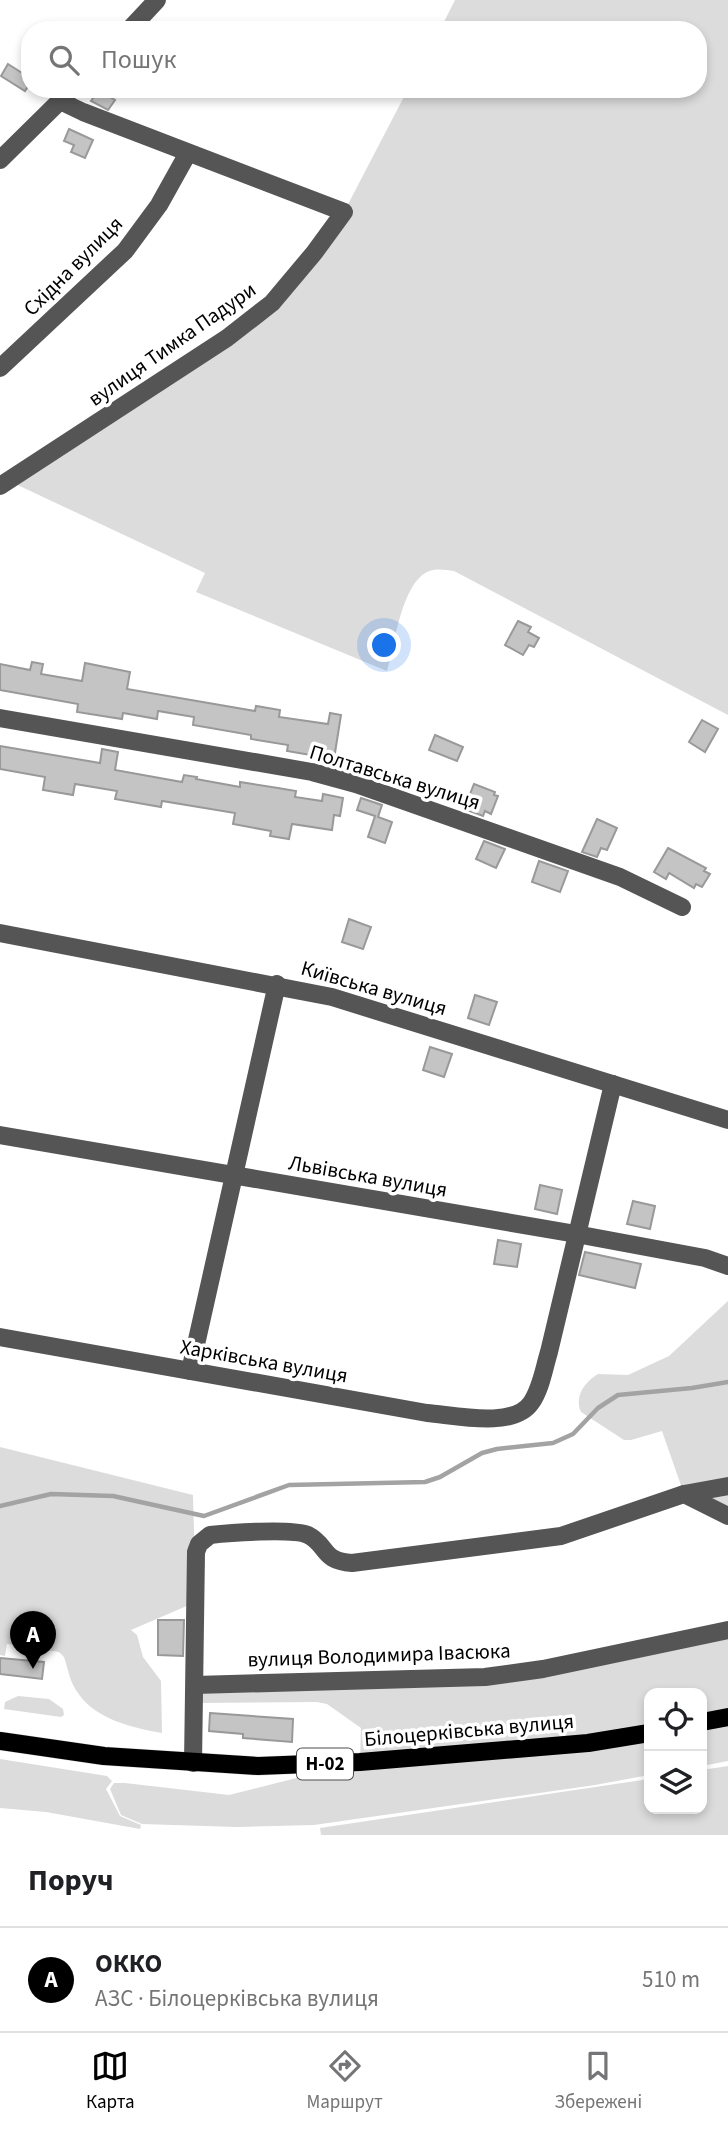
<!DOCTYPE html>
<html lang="uk">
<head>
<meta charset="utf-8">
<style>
  :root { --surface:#fff; --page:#f6f6f6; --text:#202124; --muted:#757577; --line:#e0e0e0; --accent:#000 }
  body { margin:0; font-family:"Source Sans 3",sans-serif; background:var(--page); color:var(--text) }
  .controls { position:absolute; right:21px; bottom:21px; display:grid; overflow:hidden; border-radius:14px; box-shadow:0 4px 10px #0003 }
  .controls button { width:63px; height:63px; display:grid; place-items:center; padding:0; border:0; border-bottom:2px solid var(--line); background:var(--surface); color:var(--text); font:35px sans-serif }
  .you { position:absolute; left:385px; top:646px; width:24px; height:24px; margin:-18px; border:5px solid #fff; border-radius:50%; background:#1a73e8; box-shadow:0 0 0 10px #1a73e833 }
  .badge { display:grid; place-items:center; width:46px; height:46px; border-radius:50%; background:var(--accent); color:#fff; font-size:23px; font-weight:700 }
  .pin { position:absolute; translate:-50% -58px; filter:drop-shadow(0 2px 4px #0008) }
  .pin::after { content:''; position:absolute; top:37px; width:24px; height:21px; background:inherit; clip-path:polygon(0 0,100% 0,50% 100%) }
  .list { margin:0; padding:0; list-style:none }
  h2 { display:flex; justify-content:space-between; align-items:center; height:91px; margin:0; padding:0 28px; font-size:30px }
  h2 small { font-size:23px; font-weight:400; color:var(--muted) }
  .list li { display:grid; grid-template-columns:46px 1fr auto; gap:21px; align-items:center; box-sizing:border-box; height:105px; padding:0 28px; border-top:2px solid var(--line) }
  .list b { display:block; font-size:26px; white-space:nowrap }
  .list p { margin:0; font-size:23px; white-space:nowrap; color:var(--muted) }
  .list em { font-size:23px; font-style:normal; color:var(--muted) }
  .icon { flex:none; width:38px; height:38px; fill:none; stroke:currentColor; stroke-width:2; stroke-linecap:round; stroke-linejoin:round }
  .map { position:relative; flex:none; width:728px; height:1835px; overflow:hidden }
  .search { position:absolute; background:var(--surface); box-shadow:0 4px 10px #0003; left:21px; right:21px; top:21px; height:77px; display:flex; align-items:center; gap:18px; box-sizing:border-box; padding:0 24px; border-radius:28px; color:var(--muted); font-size:26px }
  .sheet { height:196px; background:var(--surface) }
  nav { display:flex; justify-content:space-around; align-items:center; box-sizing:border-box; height:98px; border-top:2px solid var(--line); background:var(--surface); font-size:19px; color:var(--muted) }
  nav a { display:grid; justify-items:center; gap:4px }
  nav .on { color:var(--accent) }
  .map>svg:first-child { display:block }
  .green { fill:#dcdcdc }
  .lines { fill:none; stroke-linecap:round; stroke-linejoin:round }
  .stream { stroke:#a3a3a3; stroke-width:4.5 }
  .building { fill:#c4c4c4; stroke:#999; stroke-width:2 }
  .major-casing { stroke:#dbdbdb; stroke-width:19 }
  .minor { stroke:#555; stroke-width:18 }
  .major { stroke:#000; stroke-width:18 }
  .labels { text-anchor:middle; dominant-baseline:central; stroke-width:7; stroke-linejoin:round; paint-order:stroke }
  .shield { fill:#fff; stroke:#4c4c4c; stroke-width:2 }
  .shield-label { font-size:19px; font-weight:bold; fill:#000 }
  .street-label { font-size:21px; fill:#000; stroke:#fff }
</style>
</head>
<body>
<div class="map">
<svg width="728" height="1835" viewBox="0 0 728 1835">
  <rect width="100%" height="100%" fill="#fff"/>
  <g class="green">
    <path d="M 455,0 L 728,0 L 728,715 L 454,571 C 445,570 436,568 427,572 C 402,584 394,645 387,671 L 196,592 L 205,573 L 9,481 L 256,317 L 344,212 L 408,89 L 698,89 L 698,30 L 440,30 Z"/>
    <path d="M 728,1301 L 728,1516 L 684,1494 L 662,1431 L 631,1440 L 624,1440 L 581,1412 C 574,1396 585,1382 598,1374 L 628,1375 L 669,1356 Z"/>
    <path d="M 0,1447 L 193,1495 L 196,1602 L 131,1630 L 137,1635 L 143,1657 L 161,1681 L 162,1733 C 133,1728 95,1719 78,1693 C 70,1683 68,1669 64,1657 L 59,1652 L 7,1644 L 5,1656 L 0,1655 Z"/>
    <polygon points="728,1630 728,1761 702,1766 702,1693 649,1693 649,1775 595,1785 314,1825 236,1827 142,1824 121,1815 110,1789 114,1783 125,1783 229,1795 360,1762 361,1728 327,1704 317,1702 195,1703 195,1685 457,1679"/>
    <polygon points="18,1696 49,1699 63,1709 64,1715 61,1717 4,1709 5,1702"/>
    <polygon points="0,1759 107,1776 112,1781 106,1789 120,1816 141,1825 140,1829 46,1812 0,1808"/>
    <polygon points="728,1766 728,1835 321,1835 320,1828 649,1779 649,1809 702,1809 702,1770"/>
  </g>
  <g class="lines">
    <polyline class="stream" points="0,1506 51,1494 113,1496 204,1516 289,1485 425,1482 440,1477 482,1453 497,1449 553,1443 573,1434 598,1408 618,1395 692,1388 728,1382"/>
  </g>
  <g class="building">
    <polygon points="8,64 30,78 30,83 25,91 1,76"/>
    <polygon points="99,90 115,100 108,110 91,101"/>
    <polygon points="69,129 93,140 85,158 71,152 74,145 64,141"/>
    <polygon points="518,621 531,627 528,632 539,638 534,647 529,645 523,655 505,645"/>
    <polygon points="32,662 43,664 41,674 82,681 85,663 130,672 127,689 255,711 256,706 280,710 279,717 328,724 330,713 341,715 334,759 287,751 288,745 251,739 251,735 193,725 194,717 158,711 157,719 123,713 122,719 77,712 78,704 0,690 0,664 30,670"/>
    <polygon points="702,720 718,729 705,752 689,742"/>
    <polygon points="435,735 463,747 457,761 429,750"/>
    <polygon points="0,746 100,763 102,749 118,752 115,770 182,782 184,775 197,777 196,779 240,787 240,782 278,788 296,791 295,797 322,801 323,794 343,798 340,816 334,815 332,830 292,824 289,839 270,836 271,831 233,824 235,813 162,801 161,807 115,799 117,791 75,784 73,795 43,790 45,777 0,769"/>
    <polygon points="474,784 495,792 494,795 498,796 491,814 485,811 483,816 464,809"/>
    <polygon points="361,798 382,805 378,817 392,822 385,843 368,837 375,816 357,810"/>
    <polygon points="597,819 617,828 607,850 601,848 597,857 582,852"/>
    <polygon points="484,841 505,849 496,868 476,859"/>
    <polygon points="668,848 706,868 704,871 710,874 702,887 696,884 694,888 669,873 666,879 654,872"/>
    <polygon points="539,861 568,871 560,892 532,882"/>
    <polygon points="349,919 371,927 363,949 342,942"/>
    <polygon points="475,995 497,1002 489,1025 468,1018"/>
    <polygon points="430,1047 452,1054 444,1077 423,1070"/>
    <polygon points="540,1185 562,1190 557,1214 535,1209"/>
    <polygon points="633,1201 655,1206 650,1229 627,1224"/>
    <polygon points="498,1240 521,1244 517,1267 494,1264"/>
    <polygon points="585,1252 641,1264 635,1288 579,1275"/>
    <polygon points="158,1620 184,1620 183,1656 158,1655"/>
    <polygon points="0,1658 44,1662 42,1679 0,1674"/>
    <polygon points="210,1713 293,1719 292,1742 243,1738 243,1734 209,1731"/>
  </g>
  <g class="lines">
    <defs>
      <g id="major">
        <polyline points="702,1722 728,1717"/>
        <polyline points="0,1741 104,1756 258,1766 360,1762 588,1743 649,1733"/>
      </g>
    </defs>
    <use href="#major" class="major-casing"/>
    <g class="minor">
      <polyline points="129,30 157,0"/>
      <polyline points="0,160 72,89"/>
      <polyline points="0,368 125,251 159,205 188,153"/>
      <polyline points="0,486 227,338 272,303 314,253 344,212 83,112 60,101"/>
      <polyline points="0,718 312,772 356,784 620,877 682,907"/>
      <polyline points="0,933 332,997 728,1120"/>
      <polyline points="0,1135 576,1234 705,1258 728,1266"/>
      <path d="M 0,1337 L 427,1413 C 454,1415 513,1429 531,1403 C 541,1389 544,1368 549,1352 L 613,1084"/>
      <polyline points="190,1371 277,984"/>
      <polyline points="684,1494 728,1486"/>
      <polyline points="195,1685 485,1677 543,1669 728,1630"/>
      <path d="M 193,1763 L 196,1552 L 199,1544 L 210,1535 C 228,1533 292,1528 308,1535 C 328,1545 321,1561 352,1563 L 561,1536 L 684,1494 L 728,1516"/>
    </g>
    <use href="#major" class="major"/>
  </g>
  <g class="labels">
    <rect class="shield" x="297" y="1748.5" width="56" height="31" rx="5"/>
    <g class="shield-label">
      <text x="325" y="1764">Н-02</text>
    </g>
    <g class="street-label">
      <text transform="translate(73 266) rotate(-45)">Східна вулиця</text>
      <text transform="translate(172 344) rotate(-35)">вулиця Тимка Падури</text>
      <text transform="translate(395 777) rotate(17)">Полтавська вулиця</text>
      <text transform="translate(374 988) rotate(16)">Київська вулиця</text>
      <text transform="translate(368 1176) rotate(10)">Львівська вулиця</text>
      <text transform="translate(264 1361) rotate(10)">Харківська вулиця</text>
      <text transform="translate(379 1655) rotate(-2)">вулиця Володимира Івасюка</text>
      <text transform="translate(469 1730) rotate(-5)">Білоцерківська вулиця</text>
    </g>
  </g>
</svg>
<div class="controls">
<button><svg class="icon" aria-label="locate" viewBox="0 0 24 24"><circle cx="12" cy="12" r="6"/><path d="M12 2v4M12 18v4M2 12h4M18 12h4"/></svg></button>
<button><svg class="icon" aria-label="layers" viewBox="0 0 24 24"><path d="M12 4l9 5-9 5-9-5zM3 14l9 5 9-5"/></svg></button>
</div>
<div class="you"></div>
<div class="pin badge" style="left:33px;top:1669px">A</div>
<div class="search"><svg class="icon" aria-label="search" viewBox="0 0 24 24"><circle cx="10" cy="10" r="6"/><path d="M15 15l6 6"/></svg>Пошук</div>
</div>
<section class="sheet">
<h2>Поруч<small></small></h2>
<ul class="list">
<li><span class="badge">A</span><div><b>ОККО</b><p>АЗС · Білоцерківська вулиця</p></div><em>510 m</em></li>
</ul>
</section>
<nav>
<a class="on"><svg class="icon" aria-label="map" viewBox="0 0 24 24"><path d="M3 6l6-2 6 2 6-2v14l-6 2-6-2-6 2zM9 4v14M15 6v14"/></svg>Карта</a>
<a><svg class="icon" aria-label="directions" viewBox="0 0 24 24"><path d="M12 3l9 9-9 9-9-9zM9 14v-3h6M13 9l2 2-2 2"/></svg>Маршрут</a>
<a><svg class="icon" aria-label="saved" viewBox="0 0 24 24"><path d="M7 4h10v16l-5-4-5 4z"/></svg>Збережені</a>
</nav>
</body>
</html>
